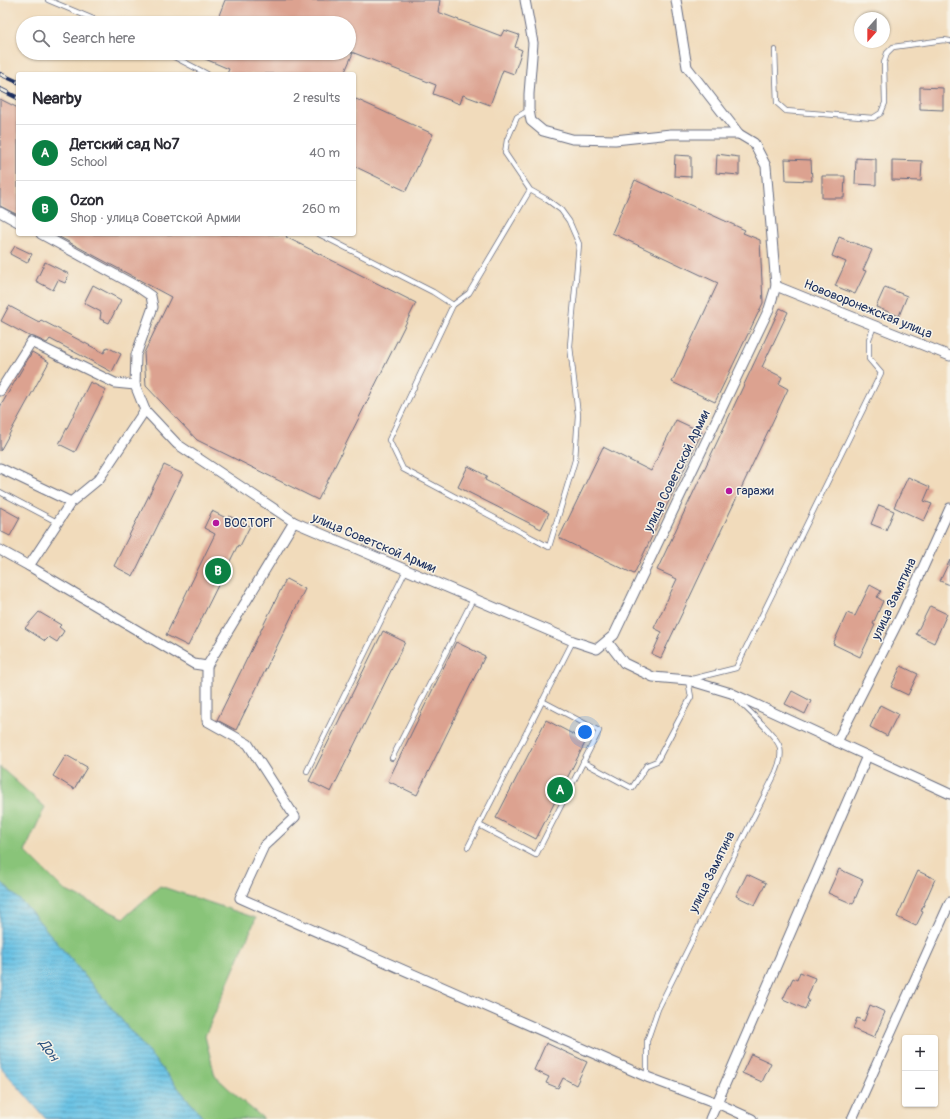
<!DOCTYPE html>
<html lang="en">
<head>
<meta charset="utf-8">
<style>
  :root { --surface:#fff; --page:#f7f7f7; --text:#2b2b33; --muted:#7c7c81; --line:#e1e1e2; --accent:#0b8043 }
  body { margin:0; font-family:Pangolin,sans-serif; background:var(--page); color:var(--text) }
  .controls { position:absolute; right:12px; bottom:12px; display:grid; overflow:hidden; border-radius:4px; box-shadow:0 1px 3px #0004 }
  .controls button { width:36px; height:36px; display:grid; place-items:center; padding:0; border:0; border-bottom:1px solid var(--line); background:var(--surface); color:var(--text); font:20px sans-serif }
  .compass { position:absolute; left:854px; top:12px; width:36px; height:36px; border-radius:50%; background:var(--surface); box-shadow:0 1px 3px #0004; rotate:201deg }
  .you { position:absolute; left:585px; top:732px; width:14px; height:14px; margin:-10px; border:3px solid #fff; border-radius:50%; background:#1a73e8; box-shadow:0 0 0 6px #1a73e833 }
  .badge { display:grid; place-items:center; width:26px; height:26px; border-radius:50%; background:var(--accent); color:#fff; font-size:13px; font-weight:700 }
  .pin { position:absolute; translate:-50% -50%; border:2px solid #fff; box-shadow:0 1px 4px #0006 }
  .list { margin:0; padding:0; list-style:none }
  h2 { display:flex; justify-content:space-between; align-items:center; height:52px; margin:0; padding:0 16px; font-size:17px }
  h2 small { font-size:13px; font-weight:400; color:var(--muted) }
  .list li { display:grid; grid-template-columns:26px 1fr auto; gap:12px; align-items:center; box-sizing:border-box; height:56px; padding:0 16px; border-top:1px solid var(--line) }
  .list b { display:block; font-size:15px; white-space:nowrap }
  .list p { margin:0; font-size:13px; white-space:nowrap; color:var(--muted) }
  .list em { font-size:13px; font-style:normal; color:var(--muted) }
  .icon { flex:none; width:22px; height:22px; fill:none; stroke:currentColor; stroke-width:2; stroke-linecap:round; stroke-linejoin:round }
  .map { position:relative; flex:none; width:950px; height:1119px; overflow:hidden }
  .search { position:absolute; background:var(--surface); box-shadow:0 1px 3px #0004; left:16px; top:16px; width:340px; height:44px; display:flex; align-items:center; gap:10px; box-sizing:border-box; padding:0 14px; border-radius:22px; color:var(--muted); font-size:15px }
  .panel { position:absolute; background:var(--surface); box-shadow:0 1px 3px #0004; left:16px; top:72px; width:340px; height:164px; border-radius:4px }
  .map>svg:first-child { display:block }
  .green { fill:#89c479; stroke:#527a6c }
  .water { fill:url(#water-rules); stroke:#4178a2 }
  .building { fill:#dca290 }
  .lines { fill:none; stroke-linecap:round; stroke-linejoin:round }
  .lane-casing { stroke:#666b7f; stroke-width:6 }
  .street-casing { stroke:#666b7f; stroke-width:11 }
  .lane { stroke:#fff; stroke-width:4.5 }
  .street { stroke:#fff; stroke-width:9 }
  .rail-casing { stroke:#1b2f5e; stroke-width:4.5 }
  .rail { stroke:#f7f3e8; stroke-width:3; stroke-dasharray:9; stroke-linecap:butt }
  .poi-dot { fill:#b5179e; stroke:#f7f3e8; stroke-width:1.5 }
  .labels { text-anchor:middle; dominant-baseline:central; stroke-width:3; stroke-linejoin:round; paint-order:stroke }
  .street-label { font-size:13px; fill:#1b2f5e; stroke:#f7f3e8 }
  .poi-label { font-size:13px; fill:#1b2f5e; stroke:#f7f3e8; text-anchor:start }
  .water-label { font-size:14px; font-style:italic; fill:#2e5480; stroke:#f7f3e8 }
</style>
</head>
<body>
<div class="map">
<svg width="950" height="1119" viewBox="0 0 950 1119">
  <defs>
    <pattern id="water-rules" width="6" height="5" patternUnits="userSpaceOnUse"><rect width="6" height="5" fill="#67c2e5"/><path d="M0 2.5h6" fill="none" stroke="#549ebd"/></pattern>
  </defs>
  <rect width="100%" height="100%" fill="#f7f3e8"/>
  <filter id="ink" filterUnits="userSpaceOnUse"><feTurbulence type="fractalNoise" baseFrequency=".025" numOctaves="2"/><feDisplacementMap in="SourceGraphic" scale="8" xChannelSelector="R" yChannelSelector="G"/><feConvolveMatrix kernelMatrix="1 2 1 2 8 2 1 2 1" color-interpolation-filters="sRGB"/></filter>
  <filter id="wash" filterUnits="userSpaceOnUse"><feTurbulence type="fractalNoise" baseFrequency=".012" numOctaves="4" result="noise"/><feDisplacementMap in="SourceGraphic" scale="16" xChannelSelector="R" yChannelSelector="G"/><feGaussianBlur stdDeviation="0.9" result="paint"/><feColorMatrix in="noise" values="0 0 0 0 0 0 0 0 0 0 0 0 0 0 0 0 0 1.4 0 .05"/><feComposite in="paint" operator="in"/></filter>
  <g filter="url(#wash)">
    <rect width="100%" height="100%" fill="#f1dbbb"/>
    <polygon class="green" points="0,767 45,807 25,851 64,890 124,918 160,886 256,918 205,1036 215,1076 241,1100 264,1119 204,1119 28,908 0,881"/>
    <polygon class="water" points="0,881 28,908 204,1119 46,1119 0,1066"/>
    <g id="blocks">
      <g class="building">
        <polygon points="225,0 440,0 438,12 501,36 504,30 519,35 515,47 522,50 514,74 503,70 490,105 463,95 460,104 433,94 436,85 349,51 349,23 216,23"/>
        <polygon points="191,53 353,53 344,74 227,74 229,69"/>
        <polygon points="920,87 943,88 943,110 920,109"/>
        <polygon points="0,99 18,108 18,215 0,206"/>
        <polygon points="356,99 433,134 406,191 354,166 354,103"/>
        <polygon points="717,154 739,157 739,175 716,173"/>
        <polygon points="675,155 691,156 691,177 674,176"/>
        <polygon points="856,158 876,159 876,185 855,184"/>
        <polygon points="785,159 811,160 812,181 786,180"/>
        <polygon points="892,160 922,161 921,181 892,180"/>
        <polygon points="822,176 845,176 844,198 822,198"/>
        <polygon points="635,180 745,230 743,233 760,240 763,303 715,402 672,382 718,283 612,233"/>
        <polygon points="54,234 288,234 286,237 416,303 318,500 197,440 146,386 144,353 171,297"/>
        <polygon points="839,237 872,250 863,270 866,271 855,294 835,286 846,262 832,256"/>
        <polygon points="15,246 32,254 27,263 10,254"/>
        <polygon points="45,262 69,274 65,283 58,280 53,290 36,281"/>
        <polygon points="93,285 121,300 109,323 100,319 101,312 84,303"/>
        <polygon points="885,287 907,296 899,316 876,307"/>
        <polygon points="9,306 39,322 41,320 104,353 107,347 121,354 112,372 50,339 47,343 34,337 29,336 1,321"/>
        <polygon points="780,308 788,312 762,367 782,377 779,384 788,389 661,658 652,654 662,632 654,628 677,579 657,570"/>
        <polygon points="32,352 49,362 0,451 0,407"/>
        <polygon points="90,382 106,390 75,452 59,444"/>
        <polygon points="676,420 702,432 634,574 559,538 603,447 651,471"/>
        <polygon points="164,465 183,474 133,576 114,566"/>
        <polygon points="468,466 487,476 485,480 549,513 541,529 458,487"/>
        <polygon points="908,477 930,487 924,501 932,504 924,521 894,507"/>
        <polygon points="879,505 894,511 886,530 871,524"/>
        <polygon points="0,507 20,518 10,536 0,531"/>
        <polygon points="212,511 228,519 229,516 250,526 240,546 238,545 188,646 166,635 215,534 204,528"/>
        <polygon points="950,560 950,585 940,581"/>
        <polygon points="286,579 305,589 236,730 217,720"/>
        <polygon points="870,585 881,591 877,597 883,601 873,624 875,625 860,657 833,644 847,613 855,616"/>
        <polygon points="930,606 947,614 934,643 916,634"/>
        <polygon points="39,612 61,625 59,627 64,631 57,642 49,637 45,641 25,628"/>
        <polygon points="383,631 405,642 331,792 309,781"/>
        <polygon points="456,642 485,656 417,795 388,781"/>
        <polygon points="901,666 918,674 908,695 891,687"/>
        <polygon points="792,691 811,701 805,714 785,704"/>
        <polygon points="880,705 898,714 887,736 870,727"/>
        <polygon points="546,720 586,741 536,839 496,818"/>
        <polygon points="66,755 87,767 74,789 53,776"/>
        <polygon points="839,869 863,880 853,904 828,893"/>
        <polygon points="918,871 935,879 921,911 923,912 916,926 897,917"/>
        <polygon points="747,874 766,883 755,905 736,896"/>
        <polygon points="800,972 815,978 807,999 809,1000 805,1009 783,999 793,978 797,980"/>
        <polygon points="870,1005 885,1012 874,1038 853,1029 857,1018 864,1021"/>
        <polygon points="546,1043 587,1062 576,1085 563,1078 558,1088 546,1083 549,1077 534,1070"/>
        <polygon points="751,1054 771,1063 762,1082 742,1073"/>
      </g>
    </g>
  </g>
  <g filter="url(#ink)">
    <use href="#blocks" fill-opacity="0" stroke="#666b7f" stroke-width="1"/>
    <g class="lines">
      <defs>
        <g id="lane">
          <polyline points="48,0 103,23"/>
          <polyline points="775,50 777,103 786,111 873,118 881,113 885,103 884,63 887,53 893,47 944,40 950,41"/>
          <polyline points="167,53 207,74"/>
          <polyline points="529,110 517,117 507,140 505,153 530,190 546,199 561,210 569,221 579,244 570,346 578,415 575,460 549,547 403,469 389,440 453,305 469,293 530,190"/>
          <polyline points="319,234 433,292 453,305"/>
          <polyline points="0,492 57,522"/>
          <polyline points="392,758 473,599"/>
          <polyline points="583,762 632,788 647,765 657,761 691,697 688,680 736,668 881,373 869,359 869,339 874,326"/>
          <polyline points="307,771 406,570"/>
          <polyline points="479,825 536,855 599,731 542,701"/>
          <polyline points="468,847 573,641"/>
          <path d="M 647,1077 L 647,1041 L 658,1009 L 776,772 C 779,765 782,757 780,748 C 778,736 745,708 735,697"/>
        </g>
        <g id="street">
          <polyline points="525,0 533,43 529,94 529,110 531,121 543,131 572,139 615,140 671,134 739,134"/>
          <polyline points="0,212 18,222"/>
          <polyline points="41,234 138,287 151,296 153,307 136,355 135,385"/>
          <polyline points="776,286 950,356"/>
          <polyline points="0,391 31,342 115,383 135,385 145,410 177,444 294,522 573,641 597,649 614,635 769,309 776,286 766,166 754,143 739,134 687,67 676,0"/>
          <polyline points="0,468 71,502"/>
          <polyline points="0,550 29,566 71,502 99,479 145,410"/>
          <polyline points="29,566 194,664 207,666 294,522"/>
          <polyline points="607,641 624,663 653,677 688,680 731,693 950,794"/>
          <polyline points="207,666 207,721 248,744 295,817 264,846 240,898 647,1077 717,1103 752,1119"/>
          <polyline points="837,742 902,614 950,508"/>
          <polyline points="710,1119 867,756"/>
          <polyline points="852,1119 950,902"/>
        </g>
      </defs>
      <use href="#lane" class="lane-casing"/>
      <use href="#street" class="street-casing"/>
      <use href="#lane" class="lane"/>
      <use href="#street" class="street"/>
      <defs>
        <g id="rail">
          <polyline points="0,74 18,82"/>
          <polyline points="0,89 18,98"/>
        </g>
      </defs>
      <use href="#rail" class="rail-casing"/>
      <use href="#rail" class="rail"/>
    </g>
  </g>
  <g class="poi-dot">
    <circle cx="729" cy="491" r="4"/>
    <circle cx="216" cy="523" r="4"/>
  </g>
  <g class="labels">
    <g class="street-label">
      <text transform="translate(868 309) rotate(22)">Нововоронежская улица</text>
      <text transform="translate(677 471) rotate(-64)">улица Советской Армии</text>
      <text transform="translate(374 543) rotate(23)">улица Советской Армии</text>
      <text transform="translate(894 599) rotate(-65)">улица Замятина</text>
      <text transform="translate(712 872) rotate(-64)">улица Замятина</text>
    </g>
    <g class="poi-label">
      <text x="737" y="491">гаражи</text>
      <text x="224" y="523">ВОСТОРГ</text>
    </g>
    <g class="water-label">
      <text transform="translate(49 1050) rotate(55)">Дон</text>
    </g>
  </g>
</svg>
<div class="controls">
<button>+</button>
<button>−</button>
</div>
<svg class="compass" viewBox="-18 -18 36 36"><path d="M0-13l5 13h-10z" fill="#e53935"/><path d="M0 13l5-13h-10z" fill="#7c7c81"/></svg>
<div class="you"></div>
<div class="pin badge" style="left:560px;top:790px">A</div>
<div class="pin badge" style="left:218px;top:571px">B</div>
<div class="search"><svg class="icon" aria-label="search" viewBox="0 0 24 24"><circle cx="10" cy="10" r="6"/><path d="M15 15l6 6"/></svg>Search here</div>
<section class="panel">
<h2>Nearby<small>2 results</small></h2>
<ul class="list">
<li><span class="badge">A</span><div><b>Детский сад №7</b><p>School</p></div><em>40 m</em></li>
<li><span class="badge">B</span><div><b>Ozon</b><p>Shop · улица Советской Армии</p></div><em>260 m</em></li>
</ul>
</section>
</div>
</body>
</html>
